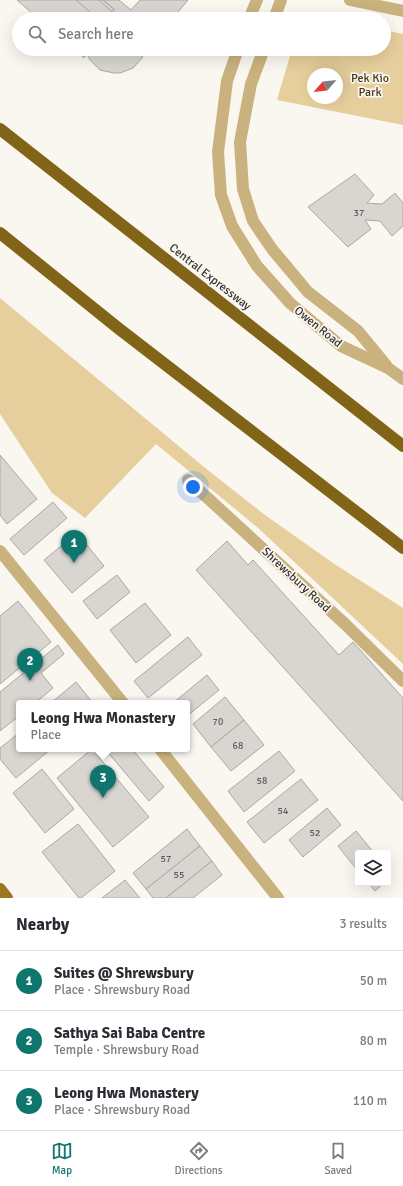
<!DOCTYPE html>
<html lang="en">
<head>
<meta charset="utf-8">
<style>
  :root { --surface:#fff; --page:#f2f2f3; --text:#2b2b33; --muted:#7c7c81; --line:#e1e1e2; --accent:#0f766e }
  body { margin:0; font-family:Signika,sans-serif; background:var(--page); color:var(--text) }
  .controls { position:absolute; right:12px; bottom:12px; display:grid; overflow:hidden; border-radius:4px; box-shadow:0 4px 16px #0002 }
  .controls button { width:36px; height:36px; display:grid; place-items:center; padding:0; border:0; border-bottom:1px solid var(--line); background:var(--surface); color:var(--text); font:20px sans-serif }
  .compass { position:absolute; left:307px; top:68px; width:36px; height:36px; border-radius:50%; background:var(--surface); box-shadow:0 4px 16px #0002; rotate:242deg }
  .you { position:absolute; left:193px; top:487px; width:14px; height:14px; margin:-10px; border:3px solid #fff; border-radius:50%; background:#1a73e8; box-shadow:0 0 0 6px #1a73e833 }
  .badge { display:grid; place-items:center; width:26px; height:26px; border-radius:50%; background:var(--accent); color:#fff; font-size:13px; font-weight:700 }
  .pin { position:absolute; translate:-50% -33px; filter:drop-shadow(0 1px 2px #0008) }
  .pin::after { content:''; position:absolute; top:21px; width:14px; height:12px; background:inherit; clip-path:polygon(0 0,100% 0,50% 100%) }
  .popup { position:absolute; left:16px; top:700px; width:174px; height:52px; box-sizing:border-box; display:grid; place-content:center; border-radius:4px; background:var(--surface); filter:drop-shadow(0 1px 3px #0005); font-size:13px; white-space:nowrap; color:var(--muted) }
  .popup b { font-size:15px; color:var(--text) }
  .popup::after { content:''; position:absolute; left:50%; top:100%; margin-left:-8px; border:8px solid transparent; border-top-color:var(--surface) }
  .list { margin:0; padding:0; list-style:none }
  h2 { display:flex; justify-content:space-between; align-items:center; height:52px; margin:0; padding:0 16px; font-size:17px }
  h2 small { font-size:13px; font-weight:400; color:var(--muted) }
  .list li { display:grid; grid-template-columns:26px 1fr auto; gap:12px; align-items:center; box-sizing:border-box; height:60px; padding:0 16px; border-top:1px solid var(--line) }
  .list b { display:block; font-size:15px; white-space:nowrap }
  .list p { margin:0; font-size:13px; white-space:nowrap; color:var(--muted) }
  .list em { font-size:13px; font-style:normal; color:var(--muted) }
  .icon { flex:none; width:22px; height:22px; fill:none; stroke:currentColor; stroke-width:2; stroke-linecap:round; stroke-linejoin:round }
  .map { position:relative; flex:none; width:403px; height:898px; overflow:hidden }
  .search { position:absolute; background:var(--surface); box-shadow:0 4px 16px #0002; left:12px; right:12px; top:12px; height:44px; display:flex; align-items:center; gap:10px; box-sizing:border-box; padding:0 14px; border-radius:22px; color:var(--muted); font-size:15px }
  .sheet { height:232px; background:var(--surface) }
  nav { display:flex; justify-content:space-around; align-items:center; box-sizing:border-box; height:56px; border-top:1px solid var(--line); background:var(--surface); font-size:11px; color:var(--muted) }
  nav a { display:grid; justify-items:center; gap:2px }
  nav .on { color:var(--accent) }
  .map>svg:first-child { display:block }
  .green { fill:#e7cf9d; fill-rule:evenodd }
  .building { fill:#d9d6d1; stroke:#aaa8a2 }
  .lines { fill:none; stroke-linecap:round; stroke-linejoin:round }
  .minor { stroke:#cab27f; stroke-width:12 }
  .major { stroke:#9b771f; stroke-width:12 }
  .highway { stroke:#826419; stroke-width:12 }
  .labels { text-anchor:middle; dominant-baseline:central; stroke-width:3.5; stroke-linejoin:round; paint-order:stroke }
  .number-label { font-size:10px; fill:#5e5c59 }
  .park-label { font-size:12px; fill:#453615; stroke:#faf7f1 }
  .street-label { font-size:12px; fill:#353331; stroke:#faf7f1 }
</style>
</head>
<body>
<div class="map">
<svg width="403" height="898" viewBox="0 0 403 898">
  <rect width="100%" height="100%" fill="#faf7f1"/>
  <g class="green">
    <path d="M 384,30 L 403,34 L 403,125 L 277,100 L 292,49 L 384,49 ZM 313,74 L 337,74 L 337,98 L 313,98 Z"/>
    <polygon points="0,298 204,467 265,515 333,563 403,608 403,664 257,527 156,444 85,518 52,493 0,414"/>
  </g>
  <g class="building">
    <polygon points="17,0 103,0 114,9 112,13 123,13 134,19 39,19"/>
    <polygon points="76,0 99,0 112,12 106,19 98,19"/>
    <polygon points="103,0 119,0 131,10 140,0 188,0 172,19 134,19 123,13 112,13 114,9"/>
    <polygon points="74,49 105,49 107,52 114,55 122,54 126,49 145,49 142,58 133,68 120,73 114,73 100,70 90,60 87,54 84,58"/>
    <polygon points="355,174 374,195 367,203 382,204 395,193 403,203 403,226 392,236 380,221 365,220 371,229 348,247 308,207"/>
    <polygon points="0,455 37,499 7,524 0,515"/>
    <polygon points="53,502 67,518 24,555 10,539"/>
    <polygon points="77,533 104,566 72,593 44,560"/>
    <polygon points="227,541 248,565 253,560 339,655 353,642 403,698 403,801 196,570"/>
    <polygon points="117,575 130,592 97,619 83,601"/>
    <polygon points="18,601 51,642 0,684 0,616"/>
    <polygon points="145,603 171,635 136,663 110,630"/>
    <polygon points="188,637 202,655 148,698 134,681"/>
    <polygon points="58,645 64,654 41,673 53,688 35,703 19,703 19,716 0,731 0,692"/>
    <polygon points="207,675 219,690 187,716 187,703 173,703"/>
    <polygon points="76,682 93,703 51,703"/>
    <polygon points="225,697 244,720 211,747 193,724"/>
    <polygon points="244,720 264,745 231,771 211,747"/>
    <polygon points="19,733 19,749 51,749 16,778 0,759 0,748"/>
    <polygon points="92,749 149,817 113,847 57,778"/>
    <polygon points="105,749 132,749 164,787 149,801"/>
    <polygon points="279,751 295,771 244,812 228,791"/>
    <polygon points="42,769 74,809 45,833 13,793"/>
    <polygon points="301,779 318,800 264,843 247,822"/>
    <polygon points="327,808 341,825 303,857 289,840"/>
    <polygon points="78,824 115,871 81,898 79,898 42,852"/>
    <polygon points="187,829 200,846 146,889 133,873"/>
    <polygon points="356,831 374,853 358,853 358,871 338,846"/>
    <polygon points="200,846 212,861 166,898 153,898 146,889"/>
    <polygon points="212,861 222,875 193,898 166,898"/>
    <polygon points="125,880 140,898 102,898"/>
    <polygon points="368,883 384,883 375,891"/>
  </g>
  <g class="lines">
    <g class="minor">
      <polyline points="350,0 403,11"/>
      <polyline points="249,19 257,0"/>
      <polyline points="274,19 281,0"/>
      <polyline points="238,49 227,81 218,152 221,195 232,226 257,266 290,303 341,346 388,368 403,379"/>
      <polyline points="264,49 251,84 240,142 243,189 253,221 272,249 308,292 358,331 386,365"/>
      <polyline points="188,480 345,624 403,681"/>
      <polyline points="0,551 123,703"/>
      <polyline points="160,749 278,898"/>
    </g>
    <polyline class="major" points="0,889 7,898"/>
    <g class="highway">
      <polyline points="0,129 403,446"/>
      <polyline points="0,233 118,328 403,548"/>
    </g>
  </g>
  <g class="labels">
    <g class="number-label">
      <text x="359" y="213">37</text>
      <text x="218" y="722">70</text>
      <text x="238" y="746">68</text>
      <text x="262" y="781">58</text>
      <text x="283" y="811">54</text>
      <text x="315" y="833">52</text>
      <text x="166" y="859">57</text>
      <text x="179" y="875">55</text>
    </g>
    <g class="park-label">
      <text x="370" y="78">Pek Kio<tspan x="370" dy="14">Park</tspan></text>
    </g>
    <g class="street-label">
      <text transform="translate(210 277) rotate(38)">Central Expressway</text>
      <text transform="translate(318 327) rotate(39)">Owen Road</text>
      <text transform="translate(296 580) rotate(43)">Shrewsbury Road</text>
    </g>
  </g>
</svg>
<div class="controls">
<button><svg class="icon" aria-label="layers" viewBox="0 0 24 24"><path d="M12 4l9 5-9 5-9-5zM3 14l9 5 9-5"/></svg></button>
</div>
<svg class="compass" viewBox="-18 -18 36 36"><path d="M0-13l5 13h-10z" fill="#e53935"/><path d="M0 13l5-13h-10z" fill="#7c7c81"/></svg>
<div class="you"></div>
<div class="pin badge" style="left:74px;top:563px">1</div>
<div class="pin badge" style="left:30px;top:681px">2</div>
<div class="pin badge" style="left:103px;top:798px">3</div>
<div class="popup"><b>Leong Hwa Monastery</b>Place</div>
<div class="search"><svg class="icon" aria-label="search" viewBox="0 0 24 24"><circle cx="10" cy="10" r="6"/><path d="M15 15l6 6"/></svg>Search here</div>
</div>
<section class="sheet">
<h2>Nearby<small>3 results</small></h2>
<ul class="list">
<li><span class="badge">1</span><div><b>Suites @ Shrewsbury</b><p>Place · Shrewsbury Road</p></div><em>50 m</em></li>
<li><span class="badge">2</span><div><b>Sathya Sai Baba Centre</b><p>Temple · Shrewsbury Road</p></div><em>80 m</em></li>
<li><span class="badge">3</span><div><b>Leong Hwa Monastery</b><p>Place · Shrewsbury Road</p></div><em>110 m</em></li>
</ul>
</section>
<nav>
<a class="on"><svg class="icon" aria-label="map" viewBox="0 0 24 24"><path d="M3 6l6-2 6 2 6-2v14l-6 2-6-2-6 2zM9 4v14M15 6v14"/></svg>Map</a>
<a><svg class="icon" aria-label="directions" viewBox="0 0 24 24"><path d="M12 3l9 9-9 9-9-9zM9 14v-3h6M13 9l2 2-2 2"/></svg>Directions</a>
<a><svg class="icon" aria-label="saved" viewBox="0 0 24 24"><path d="M7 4h10v16l-5-4-5 4z"/></svg>Saved</a>
</nav>
</body>
</html>
